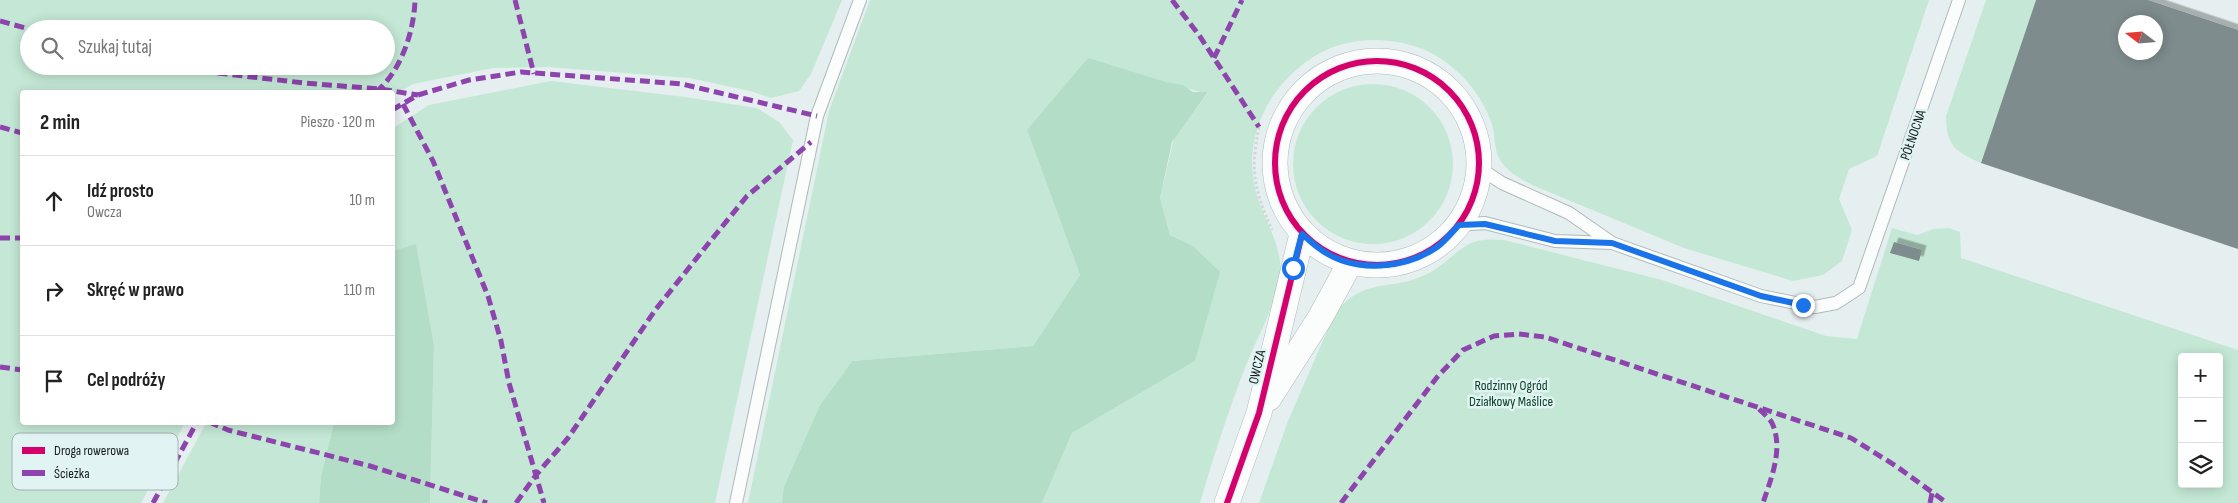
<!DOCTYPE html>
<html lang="pl">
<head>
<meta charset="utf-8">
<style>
  :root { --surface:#fff; --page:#f2f2f2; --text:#222; --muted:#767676; --line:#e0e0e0 }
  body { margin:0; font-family:"Sofia Sans Condensed",sans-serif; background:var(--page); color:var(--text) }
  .controls { position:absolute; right:15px; bottom:15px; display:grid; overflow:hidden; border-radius:5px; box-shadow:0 2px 12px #0003 }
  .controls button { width:45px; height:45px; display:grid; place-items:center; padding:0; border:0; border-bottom:1px solid var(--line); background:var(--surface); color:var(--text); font:25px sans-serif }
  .compass { position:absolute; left:2118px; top:15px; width:45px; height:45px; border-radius:50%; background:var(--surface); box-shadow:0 2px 12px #0003; rotate:286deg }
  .stop { position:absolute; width:15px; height:15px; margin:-11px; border:4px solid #1a73e8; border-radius:50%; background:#fff }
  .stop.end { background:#1a73e8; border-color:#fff; box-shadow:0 1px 5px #0008 }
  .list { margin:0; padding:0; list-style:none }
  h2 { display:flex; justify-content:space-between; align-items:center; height:65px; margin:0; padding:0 20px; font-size:21px }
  h2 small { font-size:16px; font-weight:400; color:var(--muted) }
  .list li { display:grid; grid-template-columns:32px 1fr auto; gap:15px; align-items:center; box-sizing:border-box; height:90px; padding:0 20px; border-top:1px solid var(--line) }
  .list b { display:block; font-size:19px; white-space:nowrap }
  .list p { margin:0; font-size:16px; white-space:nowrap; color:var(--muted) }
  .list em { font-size:16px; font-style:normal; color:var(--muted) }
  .icon { flex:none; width:28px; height:28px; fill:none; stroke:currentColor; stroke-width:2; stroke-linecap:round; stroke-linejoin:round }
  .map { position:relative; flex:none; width:2238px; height:503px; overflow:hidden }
  .search { position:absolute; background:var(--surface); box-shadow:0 2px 12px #0003; left:20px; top:20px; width:375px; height:55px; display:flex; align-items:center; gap:12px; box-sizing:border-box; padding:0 18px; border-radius:28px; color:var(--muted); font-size:19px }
  .panel { position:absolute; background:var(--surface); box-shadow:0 2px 12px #0003; left:20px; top:90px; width:375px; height:335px; border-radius:5px }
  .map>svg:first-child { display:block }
  .green { fill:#c4e8d5; fill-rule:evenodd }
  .forest { fill:#b4ddc7 }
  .building { fill:#7e8c8e; fill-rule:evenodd; filter:url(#shadow) }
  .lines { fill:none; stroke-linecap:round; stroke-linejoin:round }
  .lane-casing { stroke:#b1b9b9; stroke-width:14 }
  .street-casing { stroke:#b1b9b9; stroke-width:26 }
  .path { stroke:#d2d6d6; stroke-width:3; stroke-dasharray:2.5 2.5; stroke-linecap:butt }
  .lane { stroke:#fbfdfd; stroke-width:12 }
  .street { stroke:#fbfdfd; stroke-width:25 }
  .quiet { stroke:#8e44ad; stroke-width:5; stroke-dasharray:10 5; stroke-linecap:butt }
  .cycleway-casing { stroke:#e1f3f3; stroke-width:9 }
  .cycleway { stroke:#d6006c; stroke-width:6 }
  .route { stroke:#1a73e8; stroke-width:6 }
  .labels { text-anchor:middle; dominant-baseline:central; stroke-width:5; stroke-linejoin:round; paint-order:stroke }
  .street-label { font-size:14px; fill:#141a1a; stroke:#e1f3f3 }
  .park-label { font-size:14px; fill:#0b4127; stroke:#e1f3f3 }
  .key { fill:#e1f3f3; stroke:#a4b2b2; stroke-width:1 }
  .key-label { font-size:14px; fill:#141a1a }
</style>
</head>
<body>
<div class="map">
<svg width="2238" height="503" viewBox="0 0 2238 503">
  <defs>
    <filter id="shadow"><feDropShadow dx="4.5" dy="-4.5" stdDeviation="0" flood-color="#0004"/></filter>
  </defs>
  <rect width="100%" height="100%" fill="#e5efef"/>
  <g class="green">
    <path d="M 0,0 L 842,0 L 811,74 L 799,91 L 771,98 L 750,91 L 689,78 L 548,67 L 493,68 L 413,84 L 393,96 L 392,92 L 22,92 L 22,422 L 185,423 L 141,503 L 0,503 ZM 29,29 L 386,29 L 386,66 L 29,66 Z"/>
    <path d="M 870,0 L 1929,0 L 1877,156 L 1849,169 L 1839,199 L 1852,230 L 1842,261 L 1823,275 L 1793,281 L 1684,248 L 1532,185 C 1519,178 1506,171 1499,158 C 1494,149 1495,134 1492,124 C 1481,92 1456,64 1425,50 C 1392,36 1350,36 1318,54 C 1267,84 1238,143 1259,202 C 1270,231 1287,256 1278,288 C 1270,316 1255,342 1245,368 C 1228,412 1213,458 1200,503 L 1042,503 L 1072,433 L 1195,361 L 1193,246 L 1170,235 L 1160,198 L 1174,138 L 1208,93 C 1192,92 1182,85 1166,82 L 1027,130 L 1080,275 L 1033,346 L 852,361 L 820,405 L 785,487 L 782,503 L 748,503 L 829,111 Z"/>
    <path d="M 1986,0 L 2036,0 L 1981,163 C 1956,152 1946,146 1946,116 Z"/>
    <polygon points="551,81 685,97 757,108 779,122 793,140 715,503 430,503 434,345 416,245 393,251 393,128 429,105"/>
    <circle cx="1373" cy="164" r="80"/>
    <path d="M 1892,228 L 1917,235 L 1934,229 L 1949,228 L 1960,232 L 1961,258 L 2238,350 L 2238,503 L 1259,503 L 1288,421 L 1335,313 C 1366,276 1388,292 1425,275 C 1441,268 1451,255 1466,246 C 1476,239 1492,239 1504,240 L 1662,280 L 1826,336 L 1857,339 ZM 2182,357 L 2219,357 L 2219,484 L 2182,484 Z"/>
    <polygon points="206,423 334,423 321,476 319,503 163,503"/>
  </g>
  <g class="forest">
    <polygon points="1088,58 1166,82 1183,85 1193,92 1208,92 1172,142 1160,198 1170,235 1193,246 1220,272 1195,361 1072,433 1042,503 782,503 784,487 820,405 852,361 1033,346 1080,275 1027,130"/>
    <polygon points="416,244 434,345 430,503 319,503 321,476 334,423 392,422 393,251"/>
  </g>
  <g class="building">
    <path d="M 2036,0 L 2148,0 L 2238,30 L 2238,249 L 1981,163 ZM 2126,22 L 2156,22 L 2156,52 L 2126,52 Z"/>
    <polygon points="1894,242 1922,250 1919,261 1890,253"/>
  </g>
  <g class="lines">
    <defs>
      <g id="lane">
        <polyline points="1478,167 1502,183 1569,213 1612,243 1761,296 1815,307 1836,303 1859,288 1959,0"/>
        <polyline points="1459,225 1485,223 1555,241 1612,243"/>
        <polyline points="736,503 817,116 860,0"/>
      </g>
      <g id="street">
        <circle cx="1377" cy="163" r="102"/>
        <polyline points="1269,398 1320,318 1350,263"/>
        <polyline points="1227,503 1259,413 1302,234"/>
      </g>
    </defs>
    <use href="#lane" class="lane-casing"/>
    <use href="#street" class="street-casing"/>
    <path class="path" d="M 1259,127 C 1250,171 1254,189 1272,230"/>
    <use href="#lane" class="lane"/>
    <use href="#street" class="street"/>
    <g class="quiet">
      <polyline points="515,0 534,74"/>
      <polyline points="1172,0 1199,35 1259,127"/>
      <polyline points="0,21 29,29"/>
      <polyline points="1214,58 1242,0"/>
      <polyline points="158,66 304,83 380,89 418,95"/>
      <path d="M 376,92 C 401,71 414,32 415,0"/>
      <polyline points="403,104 433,161 488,296 501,341 509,383 544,503"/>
      <polyline points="392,110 418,95 469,80 521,72 682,84 817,116"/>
      <polyline points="0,127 22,133"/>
      <polyline points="0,238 22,238"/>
      <polyline points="0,367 22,370"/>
      <path d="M 1759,409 C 1763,413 1769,418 1772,423 C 1784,449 1771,478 1763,503"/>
      <polyline points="209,422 228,430 370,466 487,503"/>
      <polyline points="153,503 197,422"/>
      <polyline points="516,503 536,475 568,438 656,309 708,244 747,196 811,142"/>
      <polyline points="1341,503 1438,376 1463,350 1494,336 1519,334 1545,337 1851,438 1896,466 1947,503"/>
      <polyline points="1930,503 1932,493"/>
    </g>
    <defs>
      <g id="cycleway">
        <circle cx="1377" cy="163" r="102"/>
        <polyline points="1227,503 1259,413 1302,234"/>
      </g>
    </defs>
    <use href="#cycleway" class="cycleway-casing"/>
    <use href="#cycleway" class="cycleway"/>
  </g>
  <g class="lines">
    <path class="route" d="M 1293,268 L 1302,234 C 1309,240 1315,246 1323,251 C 1356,273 1405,269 1437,247 C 1445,241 1452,232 1459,225 L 1485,224 L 1555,241 L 1612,243 L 1761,296 L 1803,305"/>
  </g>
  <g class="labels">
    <g class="street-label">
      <text transform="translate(1913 135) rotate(-71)">PÓŁNOCNA</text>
      <text transform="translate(1257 367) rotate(-77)">OWCZA</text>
    </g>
    <g class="park-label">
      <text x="1511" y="385">Rodzinny Ogród<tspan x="1511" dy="16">Działkowy Maślice</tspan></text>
    </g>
  </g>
  <rect x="12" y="433" width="166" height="57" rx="8" class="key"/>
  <rect x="22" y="447" width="23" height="7" fill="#d6006c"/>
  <rect x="22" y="470" width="23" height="6" fill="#8e44ad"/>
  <g class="key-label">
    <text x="54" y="455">Droga rowerowa</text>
    <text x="54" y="478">Ścieżka</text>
  </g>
</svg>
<div class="controls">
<button>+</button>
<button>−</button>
<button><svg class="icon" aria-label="layers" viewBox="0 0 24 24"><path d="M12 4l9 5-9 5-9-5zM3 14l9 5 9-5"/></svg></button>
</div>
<svg class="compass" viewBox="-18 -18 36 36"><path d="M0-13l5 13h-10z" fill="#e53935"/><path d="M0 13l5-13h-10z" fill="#767676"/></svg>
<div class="stop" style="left:1293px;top:268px"></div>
<div class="stop end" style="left:1803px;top:305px"></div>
<div class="search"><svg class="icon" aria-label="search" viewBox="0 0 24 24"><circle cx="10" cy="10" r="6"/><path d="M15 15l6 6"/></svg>Szukaj tutaj</div>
<section class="panel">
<h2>2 min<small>Pieszo · 120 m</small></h2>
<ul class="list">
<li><svg class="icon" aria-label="ahead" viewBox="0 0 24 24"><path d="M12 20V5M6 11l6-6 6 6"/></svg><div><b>Idź prosto</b><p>Owcza</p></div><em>10 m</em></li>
<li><svg class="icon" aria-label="right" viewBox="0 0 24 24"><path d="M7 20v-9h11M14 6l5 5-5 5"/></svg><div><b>Skręć w prawo</b></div><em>110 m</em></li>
<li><svg class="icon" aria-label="arrive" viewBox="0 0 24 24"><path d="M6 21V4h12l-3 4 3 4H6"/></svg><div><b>Cel podróży</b></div></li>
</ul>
</section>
</div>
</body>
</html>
